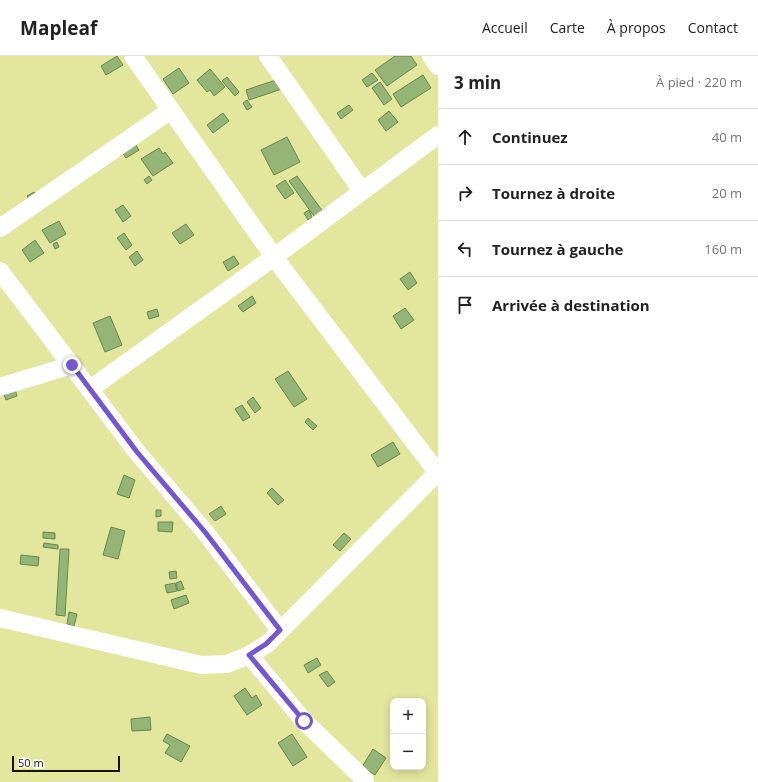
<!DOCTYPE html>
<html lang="fr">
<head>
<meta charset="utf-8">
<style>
  :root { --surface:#fff; --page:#f6f6f6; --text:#222; --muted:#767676; --line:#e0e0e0 }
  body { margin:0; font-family:"Open Sans",sans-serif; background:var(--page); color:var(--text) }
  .controls { position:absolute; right:12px; bottom:12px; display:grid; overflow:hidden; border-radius:8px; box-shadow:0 2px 10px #0003 }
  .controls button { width:36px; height:36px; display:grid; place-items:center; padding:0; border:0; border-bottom:1px solid var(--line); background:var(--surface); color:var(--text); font:20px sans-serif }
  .scale { position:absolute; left:12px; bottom:10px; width:108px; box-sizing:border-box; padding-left:4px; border:2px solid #131400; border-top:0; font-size:11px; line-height:14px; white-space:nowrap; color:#131400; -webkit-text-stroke:3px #fff; paint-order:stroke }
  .stop { position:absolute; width:12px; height:12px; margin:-9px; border:3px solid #7456d0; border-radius:50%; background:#fff }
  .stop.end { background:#7456d0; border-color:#fff; box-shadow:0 1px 4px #0008 }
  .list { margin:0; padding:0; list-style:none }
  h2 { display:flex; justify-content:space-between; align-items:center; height:52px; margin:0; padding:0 16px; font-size:17px }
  h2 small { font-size:13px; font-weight:400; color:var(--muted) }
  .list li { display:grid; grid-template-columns:26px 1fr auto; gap:12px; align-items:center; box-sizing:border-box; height:56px; padding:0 16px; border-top:1px solid var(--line) }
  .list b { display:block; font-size:15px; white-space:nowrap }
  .list em { font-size:13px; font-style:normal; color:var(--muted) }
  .icon { flex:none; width:22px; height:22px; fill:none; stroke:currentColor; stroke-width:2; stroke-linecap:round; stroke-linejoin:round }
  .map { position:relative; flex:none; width:438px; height:726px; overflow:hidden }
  header { display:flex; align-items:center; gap:24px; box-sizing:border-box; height:56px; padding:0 20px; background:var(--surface); border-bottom:1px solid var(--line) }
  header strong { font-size:19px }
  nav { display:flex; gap:22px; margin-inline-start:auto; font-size:14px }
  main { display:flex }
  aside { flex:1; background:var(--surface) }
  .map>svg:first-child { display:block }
  .building { fill:#95b577; stroke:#69884b }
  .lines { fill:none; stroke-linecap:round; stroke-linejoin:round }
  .minor { stroke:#fff; stroke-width:18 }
  .route { stroke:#7456d0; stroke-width:5 }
</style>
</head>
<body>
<header>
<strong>Mapleaf</strong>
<nav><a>Accueil</a><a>Carte</a><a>À propos</a><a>Contact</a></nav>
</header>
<main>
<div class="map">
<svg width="438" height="726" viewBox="0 0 438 726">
  <rect width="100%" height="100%" fill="#e3e69d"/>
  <g class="building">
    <polygon points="117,0 123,9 106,19 101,10"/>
    <polygon points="395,0 411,0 417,9 387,30 375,14"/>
    <polygon points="179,12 189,27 173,38 163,23"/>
    <polygon points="210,13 225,31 214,40 210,34 207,36 197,24"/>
    <polygon points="372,17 378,24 367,31 362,24"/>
    <polygon points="423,19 431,32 401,51 393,38"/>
    <polygon points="227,21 239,36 235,40 222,25"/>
    <polygon points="279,23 282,33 249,44 246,34"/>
    <polygon points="380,26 392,43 384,49 372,32"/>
    <polygon points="247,44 252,51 247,54 243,47"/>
    <polygon points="349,49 353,54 341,63 337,57"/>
    <polygon points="389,55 398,66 386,75 378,64"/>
    <polygon points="223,57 229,65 213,77 207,69"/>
    <polygon points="287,81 300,106 274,119 261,94"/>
    <polygon points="135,88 139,94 126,102 122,96"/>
    <polygon points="159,92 163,98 165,96 173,107 153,120 141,103"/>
    <polygon points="149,120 152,124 147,128 144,124"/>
    <polygon points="297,120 324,157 316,163 289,125"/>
    <polygon points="285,124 294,137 285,143 276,130"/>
    <polygon points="34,136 38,142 31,146 27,140"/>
    <polygon points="123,149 131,160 123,166 115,154"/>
    <polygon points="309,154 312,161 308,164 304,157"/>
    <polygon points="59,165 66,178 50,187 42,174"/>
    <polygon points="186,168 194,179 180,188 172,177"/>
    <polygon points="124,177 132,189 126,194 117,182"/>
    <polygon points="35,184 44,197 30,206 22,194"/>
    <polygon points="57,186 59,191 55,193 53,188"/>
    <polygon points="137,195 143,204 135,210 129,201"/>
    <polygon points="234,200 239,208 228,215 223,206"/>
    <polygon points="410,216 417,227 408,234 400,223"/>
    <polygon points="252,240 256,247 243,256 238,250"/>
    <polygon points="405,252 414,264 401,273 393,260"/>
    <polygon points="157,253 159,260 149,263 147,256"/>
    <polygon points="110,260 122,289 105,296 93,267"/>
    <polygon points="288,315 307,343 294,351 275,323"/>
    <polygon points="15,333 17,340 6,344 3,336"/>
    <polygon points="253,341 261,352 255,357 247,346"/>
    <polygon points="242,349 250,361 243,365 235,353"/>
    <polygon points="308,362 317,370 313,374 305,366"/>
    <polygon points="393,386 400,398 378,411 371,399"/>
    <polygon points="124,419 135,424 129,442 117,438"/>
    <polygon points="272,432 284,444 278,449 267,437"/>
    <polygon points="221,450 226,458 215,465 209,458"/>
    <polygon points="156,454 161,454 161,460 156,461"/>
    <polygon points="158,466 173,466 172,476 158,475"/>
    <polygon points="111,471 125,475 118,503 103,499"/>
    <polygon points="43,476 55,477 55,483 43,482"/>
    <polygon points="344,477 351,483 340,495 333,489"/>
    <polygon points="44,487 58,489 58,493 43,491"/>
    <polygon points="60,493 69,493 65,560 56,559"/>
    <polygon points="21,499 39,501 38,510 20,508"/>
    <polygon points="176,515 177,522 170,523 169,516"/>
    <polygon points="181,525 184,533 178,535 176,527"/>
    <polygon points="175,527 177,535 167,537 165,529"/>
    <polygon points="186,539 189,547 174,553 171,544"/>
    <polygon points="69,556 77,558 74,570 67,568"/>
    <polygon points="317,602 321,609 308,617 304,609"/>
    <polygon points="327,615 335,626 328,631 319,619"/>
    <polygon points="245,632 252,642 256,639 262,649 247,659 234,640"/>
    <polygon points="150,661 151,674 132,675 131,663"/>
    <polygon points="167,678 190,690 181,706 165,697 170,689 163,685"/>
    <polygon points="292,678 307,701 293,710 278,687"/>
    <polygon points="373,693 386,702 375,719 362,711"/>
  </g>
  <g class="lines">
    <g class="minor">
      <polyline points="133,0 274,201 437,416"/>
      <polyline points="268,0 362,135"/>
      <polyline points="431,0 438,10"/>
      <polyline points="0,172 171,54"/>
      <polyline points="0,215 137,396 205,476 280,574"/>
      <polyline points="0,331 72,309"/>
      <polyline points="90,333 274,201 438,79"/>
      <polyline points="0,562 201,609 227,608 249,599 267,588 438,416"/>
      <polyline points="249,599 304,665 365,724"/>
    </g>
  </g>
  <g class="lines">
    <polyline class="route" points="72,309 137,396 205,476 280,574 266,588 249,599 304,665"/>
  </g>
</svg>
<div class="controls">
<button>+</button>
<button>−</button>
</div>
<div class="scale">50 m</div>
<div class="stop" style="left:304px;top:665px"></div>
<div class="stop end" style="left:72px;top:309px"></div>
</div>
<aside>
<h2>3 min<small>À pied · 220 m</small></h2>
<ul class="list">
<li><svg class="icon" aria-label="ahead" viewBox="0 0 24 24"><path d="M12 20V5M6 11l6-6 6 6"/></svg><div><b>Continuez</b></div><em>40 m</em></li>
<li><svg class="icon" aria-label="right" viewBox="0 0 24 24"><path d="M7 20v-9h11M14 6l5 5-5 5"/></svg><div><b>Tournez à droite</b></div><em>20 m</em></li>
<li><svg class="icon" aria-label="left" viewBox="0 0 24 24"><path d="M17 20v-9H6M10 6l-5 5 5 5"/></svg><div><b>Tournez à gauche</b></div><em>160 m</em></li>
<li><svg class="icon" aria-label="arrive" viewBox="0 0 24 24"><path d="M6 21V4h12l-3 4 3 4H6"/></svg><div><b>Arrivée à destination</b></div></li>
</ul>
</aside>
</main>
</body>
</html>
